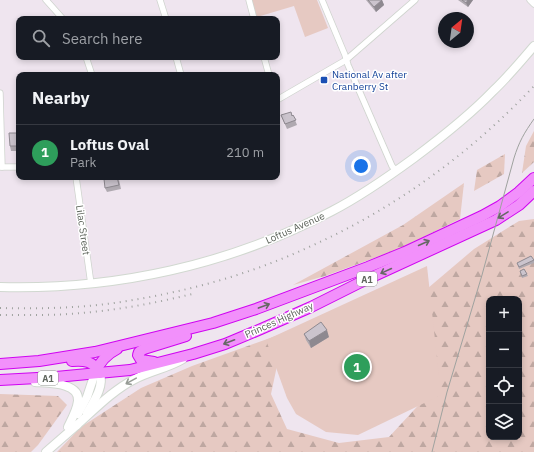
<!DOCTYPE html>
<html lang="en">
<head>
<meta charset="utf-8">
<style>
  :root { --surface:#171b24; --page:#242831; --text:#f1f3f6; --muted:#9ea1a6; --line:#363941; --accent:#d93025 }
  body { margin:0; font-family:"IBM Plex Sans",sans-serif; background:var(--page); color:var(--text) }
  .controls { position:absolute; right:12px; bottom:12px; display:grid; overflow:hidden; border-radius:8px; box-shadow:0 2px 6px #0003 }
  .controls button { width:36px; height:36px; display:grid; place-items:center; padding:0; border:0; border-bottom:1px solid var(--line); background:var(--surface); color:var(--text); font:20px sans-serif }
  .compass { position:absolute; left:438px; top:12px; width:36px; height:36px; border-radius:50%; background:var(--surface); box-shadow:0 2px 6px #0003; rotate:29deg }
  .you { position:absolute; left:361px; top:166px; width:14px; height:14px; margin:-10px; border:3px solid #fff; border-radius:50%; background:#1a73e8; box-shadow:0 0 0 6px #1a73e833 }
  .badge { display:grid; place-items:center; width:26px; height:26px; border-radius:50%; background:var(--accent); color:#fff; font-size:13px; font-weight:700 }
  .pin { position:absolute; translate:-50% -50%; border:2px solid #fff; box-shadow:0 1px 4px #0006 }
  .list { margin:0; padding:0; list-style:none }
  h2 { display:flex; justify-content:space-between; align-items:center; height:52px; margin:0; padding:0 16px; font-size:17px }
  h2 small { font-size:13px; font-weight:400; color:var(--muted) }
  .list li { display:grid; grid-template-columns:26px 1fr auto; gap:12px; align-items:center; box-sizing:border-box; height:56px; padding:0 16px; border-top:1px solid var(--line) }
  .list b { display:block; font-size:15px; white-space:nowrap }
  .list p { margin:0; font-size:13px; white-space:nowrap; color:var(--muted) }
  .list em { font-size:13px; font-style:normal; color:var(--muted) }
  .icon { flex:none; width:22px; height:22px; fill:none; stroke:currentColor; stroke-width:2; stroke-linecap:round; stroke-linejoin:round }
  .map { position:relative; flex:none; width:534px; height:452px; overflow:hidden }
  .search { position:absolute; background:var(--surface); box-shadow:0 2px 6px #0003; left:16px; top:16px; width:264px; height:44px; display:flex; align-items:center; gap:10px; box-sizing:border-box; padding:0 14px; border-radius:8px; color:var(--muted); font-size:15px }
  .panel { position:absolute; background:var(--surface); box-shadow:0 2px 6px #0003; left:16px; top:72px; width:264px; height:108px; border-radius:8px }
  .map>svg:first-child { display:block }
  .forest { fill:url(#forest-firs); fill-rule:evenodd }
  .green { fill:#e6c9c2 }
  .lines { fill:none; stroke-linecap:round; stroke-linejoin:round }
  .street-casing { stroke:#cfd4ce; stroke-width:7 }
  .secondary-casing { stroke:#d1d8d0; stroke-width:10 }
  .highway-casing { stroke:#cf04f1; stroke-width:12 }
  .street { stroke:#fff; stroke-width:5.5 }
  .secondary { stroke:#fff; stroke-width:8 }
  .highway { stroke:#f290fb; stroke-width:10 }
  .tram { stroke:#9fa29f; stroke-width:1 }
  .rail { stroke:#9fa29f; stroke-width:2; stroke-dasharray:1 5; stroke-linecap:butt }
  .wall { fill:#afa9b0 }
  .shaded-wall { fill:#8e8990 }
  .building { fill:#cbc4cd; stroke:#8e8990 }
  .oneway { stroke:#666865 }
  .oneway2 { stroke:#979c96 }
  .transit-dot { fill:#1a4fb4; stroke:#fff; stroke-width:1.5 }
  .labels { text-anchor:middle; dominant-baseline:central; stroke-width:3; stroke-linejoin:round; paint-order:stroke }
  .shield { fill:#fff; stroke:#8f948e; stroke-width:1 }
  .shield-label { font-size:9px; font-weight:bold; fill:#5f665d }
  .transit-label { font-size:10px; fill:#164399; stroke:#fff; text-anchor:start }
  .street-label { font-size:10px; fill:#5f665d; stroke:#fff }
</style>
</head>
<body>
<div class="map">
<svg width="534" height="452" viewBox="0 0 534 452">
  <defs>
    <pattern id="forest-firs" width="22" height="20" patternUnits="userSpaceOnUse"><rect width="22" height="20" fill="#e6c9c2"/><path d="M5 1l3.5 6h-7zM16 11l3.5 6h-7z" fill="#bea7a1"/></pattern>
  </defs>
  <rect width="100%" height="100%" fill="#efe5ef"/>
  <g class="forest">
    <polygon points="534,131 534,162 522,173 526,146"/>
    <polygon points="505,154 504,174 474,191 477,170"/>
    <polygon points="464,183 460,219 399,249 325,276 293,285 403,225"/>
    <path d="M 534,219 L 534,452 L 57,452 L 81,427 L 141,388 L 192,366 L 284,333 L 271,394 L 287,429 L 339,443 L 389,437 L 426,397 L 421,294 L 474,249 L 519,221 ZM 489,299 L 519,299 L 519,437 L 489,437 Z"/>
    <polygon points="0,394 58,396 67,405 38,445 31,452 0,452"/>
  </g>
  <g class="green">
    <polygon points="251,0 317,0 328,28 305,37 294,6 257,17"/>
    <polygon points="427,266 441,395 358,435 326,432 296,414 287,398 266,340"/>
  </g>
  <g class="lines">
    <defs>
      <g id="street">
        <polyline points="46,0 63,19"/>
        <polyline points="160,0 166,19"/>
        <polyline points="249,0 254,19"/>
        <polyline points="322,0 345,55 348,65 392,166 396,171"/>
        <polyline points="530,0 534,4"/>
        <polyline points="86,57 92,75"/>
        <polyline points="176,57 181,75"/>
        <polyline points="264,57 269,75"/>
        <polyline points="0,93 2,167"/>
        <polyline points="277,100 346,60 415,0"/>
        <polyline points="0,167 19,167"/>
        <polyline points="76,177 91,284"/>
      </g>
      <g id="secondary">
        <path d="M 0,287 C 115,290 230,265 332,211 C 361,196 388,177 414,158 C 442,137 469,116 493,91 C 508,77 521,61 534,46"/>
        <path d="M 35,382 C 47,383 80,382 78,401 C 77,410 72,419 68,427"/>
        <path d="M 87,413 C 94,401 104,387 100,373"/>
        <polyline points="78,414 87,397 95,373"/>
        <path d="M 77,425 C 95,409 113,390 135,379 C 150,371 168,368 183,359"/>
        <polyline points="46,452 77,425"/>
      </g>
      <g id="highway">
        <path d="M 72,361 C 85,360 93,361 100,373"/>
        <polyline points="154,362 141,360 138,355 139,352 144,349 186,336"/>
        <polyline points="0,364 39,361 95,352 213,323 256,309 368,267 405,252 450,231 482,216 500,206 519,192 534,178"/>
        <path d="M 95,373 C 99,363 107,354 117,349"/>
        <polyline points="0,380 56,377 130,370 193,354 225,344 261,329 311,307 361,282 496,220 519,205 534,191"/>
      </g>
    </defs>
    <use href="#street" class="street-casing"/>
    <use href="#secondary" class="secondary-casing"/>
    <use href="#highway" class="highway-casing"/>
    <use href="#street" class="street"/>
    <use href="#secondary" class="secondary"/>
    <use href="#highway" class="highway"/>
    <path class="tram" d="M 432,452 L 447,392 L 482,275 L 514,158 C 519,142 524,133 534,119"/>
    <g class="rail">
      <path d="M 0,308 C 44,309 89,308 133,300 C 193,290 253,273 309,247 C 394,209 470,154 534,86"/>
      <path d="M 0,315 C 12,315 25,315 37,315 C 90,315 145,306 196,293"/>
    </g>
  </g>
  <g class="wall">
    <polygon points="366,0 382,0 384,5 376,12"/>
    <polygon points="458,0 473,0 468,7"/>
    <polygon points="281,115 293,115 297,125 287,129"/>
    <polygon points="19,133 19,151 11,151 10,146"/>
    <polygon points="119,180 121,189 107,192 105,188"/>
    <polygon points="534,260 534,263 519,269 517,263"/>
    <polygon points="524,269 528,276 522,278 520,271"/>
    <polygon points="304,334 329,337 311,348 306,340"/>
  </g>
  <g class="shaded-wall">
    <polygon points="382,0 384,5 376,12 374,7"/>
    <polygon points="468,0 473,0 468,7 466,3"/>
    <polygon points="327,330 329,337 311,348 309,341"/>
  </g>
  <g class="building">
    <polygon points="368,0 382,0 374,7"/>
    <polygon points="462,0 468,0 466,3"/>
    <polygon points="291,112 292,116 293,115 296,120 285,124 281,115"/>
    <polygon points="9,133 19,133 19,141 18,141 18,146 10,146"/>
    <polygon points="112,177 117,177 119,185 105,188 104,179"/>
    <polygon points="531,256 534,260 519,267 517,263"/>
    <polygon points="524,269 527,274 522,276 520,271"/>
    <polygon points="321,322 327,330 309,341 304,334"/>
  </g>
  <defs><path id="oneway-shaft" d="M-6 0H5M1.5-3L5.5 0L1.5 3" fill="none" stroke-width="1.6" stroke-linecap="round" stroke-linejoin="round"/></defs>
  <g class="oneway">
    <use href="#oneway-shaft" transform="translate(503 215) rotate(148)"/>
    <use href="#oneway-shaft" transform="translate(424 243) rotate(-24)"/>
    <use href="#oneway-shaft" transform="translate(386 271) rotate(155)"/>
    <use href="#oneway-shaft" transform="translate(264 306) rotate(-20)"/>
    <use href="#oneway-shaft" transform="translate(229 342) rotate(159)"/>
  </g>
  <use class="oneway2" href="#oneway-shaft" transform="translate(131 381) rotate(151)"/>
  <rect class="transit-dot" x="320" y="76" width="8" height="8" rx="2"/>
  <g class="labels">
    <g class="shield">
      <rect x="357" y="272" width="20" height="14" rx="3"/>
      <rect x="38" y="371" width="20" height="14" rx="3"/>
    </g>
    <g class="shield-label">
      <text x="367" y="279">A1</text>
      <text x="48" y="378">A1</text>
    </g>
    <g class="transit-label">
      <text x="332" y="74">National Av after<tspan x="332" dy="12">Cranberry St</tspan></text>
    </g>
    <g class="street-label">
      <text transform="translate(295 228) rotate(-24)">Loftus Avenue</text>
      <text transform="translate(83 230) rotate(82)">Lilac Street</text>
      <text transform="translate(279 320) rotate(-24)">Princes Highway</text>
    </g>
  </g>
</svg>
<div class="controls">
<button>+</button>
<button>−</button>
<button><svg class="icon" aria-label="locate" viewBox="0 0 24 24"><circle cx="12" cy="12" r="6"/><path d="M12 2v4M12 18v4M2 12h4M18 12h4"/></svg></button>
<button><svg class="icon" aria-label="layers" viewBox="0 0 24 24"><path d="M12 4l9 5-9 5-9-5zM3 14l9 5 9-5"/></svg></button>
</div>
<svg class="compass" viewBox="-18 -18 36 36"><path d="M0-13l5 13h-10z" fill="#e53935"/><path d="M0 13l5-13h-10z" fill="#9ea1a6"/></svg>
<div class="you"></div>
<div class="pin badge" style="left:357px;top:367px;background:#2e9e5b">1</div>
<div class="search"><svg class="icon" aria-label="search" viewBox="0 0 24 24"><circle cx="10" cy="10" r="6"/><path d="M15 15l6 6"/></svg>Search here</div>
<section class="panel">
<h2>Nearby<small></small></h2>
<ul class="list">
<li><span class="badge" style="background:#2e9e5b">1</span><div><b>Loftus Oval</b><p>Park</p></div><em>210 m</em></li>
</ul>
</section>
</div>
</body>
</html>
